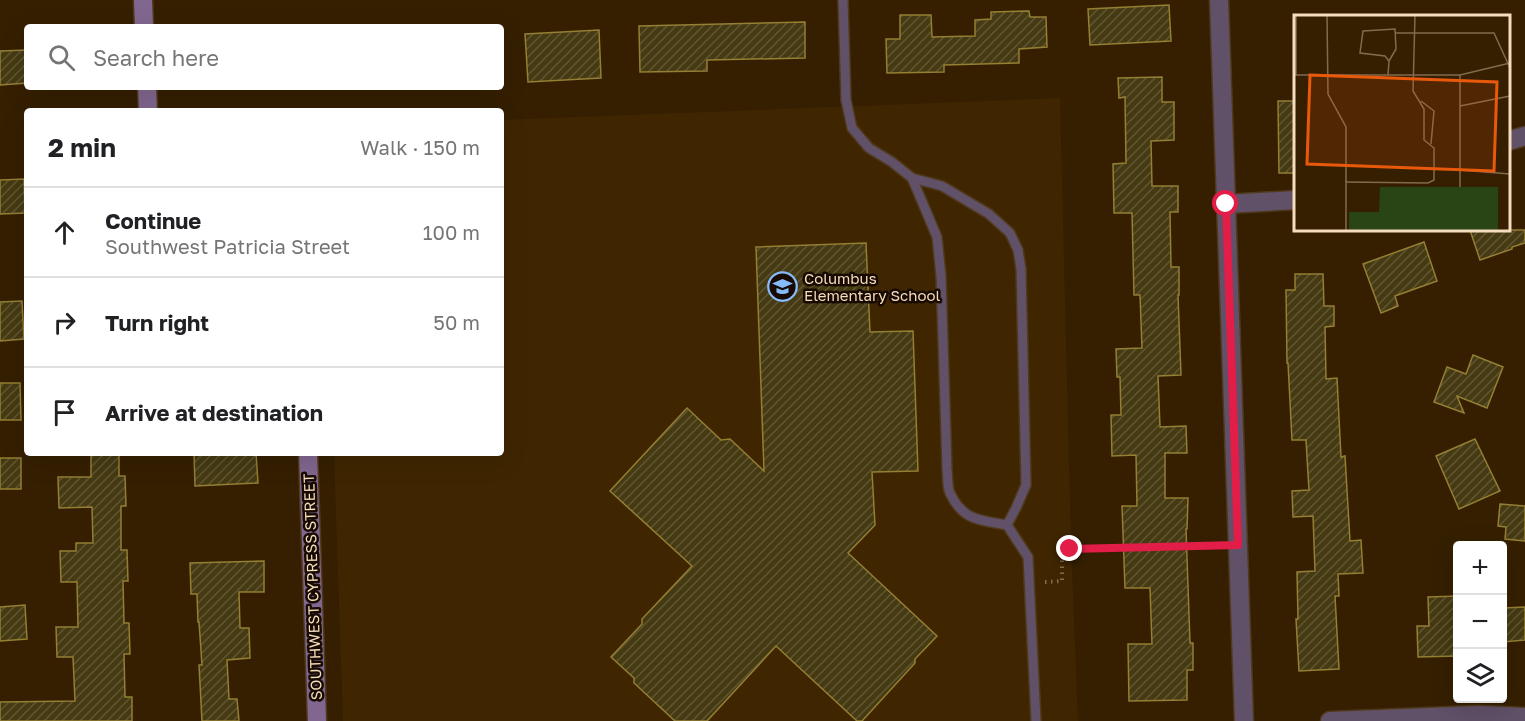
<!DOCTYPE html>
<html lang="en">
<head>
<meta charset="utf-8">
<style>
  :root { --surface:#fff; --page:#f2f2f2; --text:#202124; --muted:#757577; --line:#e0e0e0 }
  body { margin:0; font-family:"Golos Text",sans-serif; background:var(--page); color:var(--text) }
  .controls { position:absolute; right:18px; bottom:18px; display:grid; overflow:hidden; border-radius:6px; box-shadow:0 6px 24px #0002 }
  .controls button { width:54px; height:54px; display:grid; place-items:center; padding:0; border:0; border-bottom:2px solid var(--line); background:var(--surface); color:var(--text); font:30px sans-serif }
  .stop { position:absolute; width:18px; height:18px; margin:-14px; border:4px solid #e11d48; border-radius:50%; background:#fff }
  .stop.end { background:#e11d48; border-color:#fff; box-shadow:0 2px 6px #0008 }
  .list { margin:0; padding:0; list-style:none }
  h2 { display:flex; justify-content:space-between; align-items:center; height:78px; margin:0; padding:0 24px; font-size:26px }
  h2 small { font-size:20px; font-weight:400; color:var(--muted) }
  .list li { display:grid; grid-template-columns:39px 1fr auto; gap:18px; align-items:center; box-sizing:border-box; height:90px; padding:0 24px; border-top:2px solid var(--line) }
  .list b { display:block; font-size:22px; white-space:nowrap }
  .list p { margin:0; font-size:20px; white-space:nowrap; color:var(--muted) }
  .list em { font-size:20px; font-style:normal; color:var(--muted) }
  .icon { flex:none; width:33px; height:33px; fill:none; stroke:currentColor; stroke-width:2; stroke-linecap:round; stroke-linejoin:round }
  .map { position:relative; flex:none; width:1525px; height:721px; overflow:hidden }
  .search { position:absolute; background:var(--surface); box-shadow:0 6px 24px #0002; left:24px; top:24px; width:480px; height:66px; display:flex; align-items:center; gap:15px; box-sizing:border-box; padding:0 21px; border-radius:6px; color:var(--muted); font-size:22px }
  .panel { position:absolute; background:var(--surface); box-shadow:0 6px 24px #0002; left:24px; top:108px; width:480px; height:348px; border-radius:6px }
  .map>svg:first-child { display:block }
  .built { fill:#3f2600 }
  .building { fill:url(#building-hatch); stroke:#947f33; stroke-width:1.5 }
  .lines { fill:none; stroke-linecap:round; stroke-linejoin:round }
  .lane-casing { stroke:#50391a; stroke-width:12 }
  .street-casing { stroke:#50391a; stroke-width:21 }
  .secondary-casing { stroke:#50391a; stroke-width:21 }
  .path { stroke:#836c4d; stroke-width:4; stroke-dasharray:1.5 4.5; stroke-linecap:butt }
  .lane { stroke:#605068; stroke-width:9 }
  .street { stroke:#605068; stroke-width:18 }
  .secondary { stroke:#81678f; stroke-width:18 }
  .route { stroke:#e11d48; stroke-width:8 }
  .labels { text-anchor:middle; dominant-baseline:central; stroke-width:5; stroke-linejoin:round; paint-order:stroke }
  .poi-label { font-size:15px; fill:#f5dcbd; stroke:#170a00; text-anchor:start }
  .street-label { font-size:15px; fill:#f5dcbd; stroke:#170a00 }
  .inset-road { fill:none; stroke:#826b4c; stroke-width:1.5 }
  .view { fill:#e8590c; fill-opacity:0.15; stroke:#e8590c; stroke-width:3 }
  .inset-edge { fill:none; stroke:#f5dcbd; stroke-width:3 }
</style>
</head>
<body>
<div class="map">
<svg width="1525" height="721" viewBox="0 0 1525 721">
  <defs>
    <pattern id="building-hatch" width="6" height="6" patternUnits="userSpaceOnUse" patternTransform="scale(1.5)"><rect width="6" height="6" fill="#453a12"/><path d="M-1 1l2-2M0 6l6-6M5 7l2-2" fill="none" stroke="#605633"/></pattern>
  </defs>
  <rect width="100%" height="100%" fill="#351f00"/>
  <polygon class="built" points="1060,98 1071,544 1078,721 343,721 334,453 501,453 501,120"/>
  <g class="building">
    <polygon points="1169,5 1171,41 1090,45 1088,9"/>
    <polygon points="1029,11 1030,17 1046,17 1047,47 1019,49 1019,63 944,65 944,72 887,73 886,39 900,39 900,15 931,15 932,37 975,36 975,20 991,19 991,12"/>
    <polygon points="805,22 805,58 707,60 707,71 640,72 639,26"/>
    <polygon points="599,30 601,78 528,82 525,34"/>
    <polygon points="27,50 27,83 0,85 0,51"/>
    <polygon points="1162,77 1162,102 1174,102 1174,140 1151,141 1152,186 1178,186 1178,212 1170,212 1171,267 1179,267 1179,295 1178,295 1181,375 1158,376 1160,427 1186,426 1187,453 1165,453 1165,498 1188,498 1187,529 1186,529 1190,643 1193,643 1193,670 1187,670 1187,700 1129,701 1128,644 1152,644 1150,588 1125,588 1122,506 1137,506 1136,455 1112,456 1111,415 1121,415 1120,377 1117,377 1116,349 1142,348 1140,295 1134,295 1132,213 1114,213 1113,164 1126,163 1125,97 1119,98 1118,78"/>
    <polygon points="1278,101 1296,101 1296,173 1279,173"/>
    <polygon points="24,179 25,213 0,214 0,180"/>
    <polygon points="1470,230 1525,230 1525,243 1512,247 1512,249 1480,260"/>
    <polygon points="1424,242 1437,281 1395,296 1398,306 1381,313 1363,264"/>
    <polygon points="866,243 870,332 913,331 918,471 872,472 875,525 848,553 937,636 915,659 915,663 862,721 857,721 776,646 707,721 675,721 634,683 634,678 611,657 642,624 642,619 692,566 610,491 687,408 721,440 730,439 764,471 756,247"/>
    <polygon points="1295,274 1323,274 1324,306 1334,306 1334,326 1325,327 1326,379 1337,378 1341,457 1345,456 1350,541 1361,540 1363,573 1338,574 1339,596 1335,596 1339,669 1299,671 1296,619 1298,619 1297,572 1315,571 1313,516 1293,517 1292,491 1309,490 1306,440 1292,440 1288,363 1287,363 1286,290 1295,290"/>
    <polygon points="22,301 24,339 0,341 0,302"/>
    <polygon points="1473,355 1503,367 1487,408 1457,396 1464,413 1434,402 1447,367 1466,374"/>
    <polygon points="0,383 20,383 21,420 0,420"/>
    <polygon points="1475,439 1500,491 1459,509 1436,456"/>
    <polygon points="91,453 119,453 119,476 125,476 126,506 121,506 121,550 127,550 128,581 123,581 124,623 129,623 130,654 124,654 125,697 132,697 132,721 0,721 0,702 75,701 73,657 57,657 56,627 78,627 77,582 61,582 60,551 76,551 76,543 93,543 92,507 59,508 58,477 91,477"/>
    <polygon points="194,453 256,453 258,483 195,486"/>
    <rect x="0" y="458" width="21" height="31"/>
    <polygon points="1500,504 1525,506 1525,541 1505,539 1506,527 1498,526"/>
    <polygon points="264,561 264,592 239,592 240,628 249,628 250,658 227,660 229,699 237,699 239,721 202,721 199,665 202,665 199,622 198,622 197,594 191,594 190,563"/>
    <polygon points="1458,596 1458,656 1418,657 1417,626 1429,626 1428,597"/>
    <polygon points="25,605 27,639 0,641 0,607"/>
    <polygon points="1525,607 1525,640 1503,642 1503,608"/>
  </g>
  <g class="lines">
    <defs>
      <g id="lane">
        <path d="M 843,0 L 846,100 L 852,128 L 869,148 L 892,162 L 912,178 L 937,237 L 941,276 L 947,469 C 948,477 947,487 950,493 C 963,521 980,520 1007,525 L 1028,557 L 1036,721"/>
        <polyline points="912,178 942,186 989,214 1010,233 1018,250 1021,269 1026,485 1016,508 1007,525"/>
      </g>
      <g id="street">
        <polyline points="1219,0 1244,721"/>
        <polyline points="1508,141 1525,136"/>
        <polyline points="1226,204 1296,200"/>
        <polyline points="1330,721 1478,715 1525,717"/>
      </g>
      <g id="secondary">
        <polyline points="143,0 144,27"/>
        <polyline points="147,87 148,111"/>
        <polyline points="308,453 317,721"/>
      </g>
    </defs>
    <use href="#lane" class="lane-casing"/>
    <use href="#street" class="street-casing"/>
    <use href="#secondary" class="secondary-casing"/>
    <polyline class="path" points="1045,582 1062,581 1062,555 1069,549 1220,545"/>
    <use href="#lane" class="lane"/>
    <use href="#street" class="street"/>
    <use href="#secondary" class="secondary"/>
  </g>
  <g class="lines">
    <polyline class="route" points="1070,549 1238,545 1226,204"/>
  </g>
  <defs>
    <symbol id="school-ring" viewBox="-11 -11 22 22"><circle r="9.5" fill="#170a00" stroke="#86bbfb" stroke-width="1.5"/><path d="M0-5L7-2L0 1L-7-2ZM-4 1L0 2.5L4 1V4Q0 6-4 4Z" fill="#86bbfb"/></symbol>
  </defs>
  <g fill-rule="evenodd">
    <use href="#school-ring" x="766" y="270" width="33" height="33"/>
  </g>
  <g class="labels">
    <g class="poi-label">
      <text x="804" y="278">Columbus<tspan x="804" dy="17">Elementary School</tspan></text>
    </g>
    <g class="street-label">
      <text transform="translate(312 587) rotate(-92)">SOUTHWEST CYPRESS STREET</text>
    </g>
  </g>
  <g transform="translate(1294 15)">
    <rect width="216" height="216" fill="#351f00"/>
    <path d="M 86,172 L 204,172 L 204,216 L 55,216 L 55,197 L 85,197 Z" fill="#294415"/>
    <path class="inset-road" d="M 33,0 L 34,79 L 52,112 L 52,216M 101,18 L 200,18 L 216,53M 0,60 L 166,60 L 216,48M 2,60 L 2,0M 94,60 L 95,46 L 102,34 L 101,14 L 69,16 L 66,38 L 91,41 L 95,46M 166,60 L 166,172M 127,86 L 140,96 L 137,129M 166,91 L 216,81M 166,155 L 216,159M 51,167 L 134,168 L 140,165 L 140,133 L 130,125 L 130,94 L 119,76 L 121,0"/>
    <path class="view" d="M 16,60 L 203,67 L 200,156 L 13,149 Z"/>
    <rect width="216" height="216" class="inset-edge"/>
  </g>
</svg>
<div class="controls">
<button>+</button>
<button>−</button>
<button><svg class="icon" aria-label="layers" viewBox="0 0 24 24"><path d="M12 4l9 5-9 5-9-5zM3 14l9 5 9-5"/></svg></button>
</div>
<div class="stop" style="left:1226px;top:204px"></div>
<div class="stop end" style="left:1070px;top:549px"></div>
<div class="search"><svg class="icon" aria-label="search" viewBox="0 0 24 24"><circle cx="10" cy="10" r="6"/><path d="M15 15l6 6"/></svg>Search here</div>
<section class="panel">
<h2>2 min<small>Walk · 150 m</small></h2>
<ul class="list">
<li><svg class="icon" aria-label="ahead" viewBox="0 0 24 24"><path d="M12 20V5M6 11l6-6 6 6"/></svg><div><b>Continue</b><p>Southwest Patricia Street</p></div><em>100 m</em></li>
<li><svg class="icon" aria-label="right" viewBox="0 0 24 24"><path d="M7 20v-9h11M14 6l5 5-5 5"/></svg><div><b>Turn right</b></div><em>50 m</em></li>
<li><svg class="icon" aria-label="arrive" viewBox="0 0 24 24"><path d="M6 21V4h12l-3 4 3 4H6"/></svg><div><b>Arrive at destination</b></div></li>
</ul>
</section>
</div>
</body>
</html>
